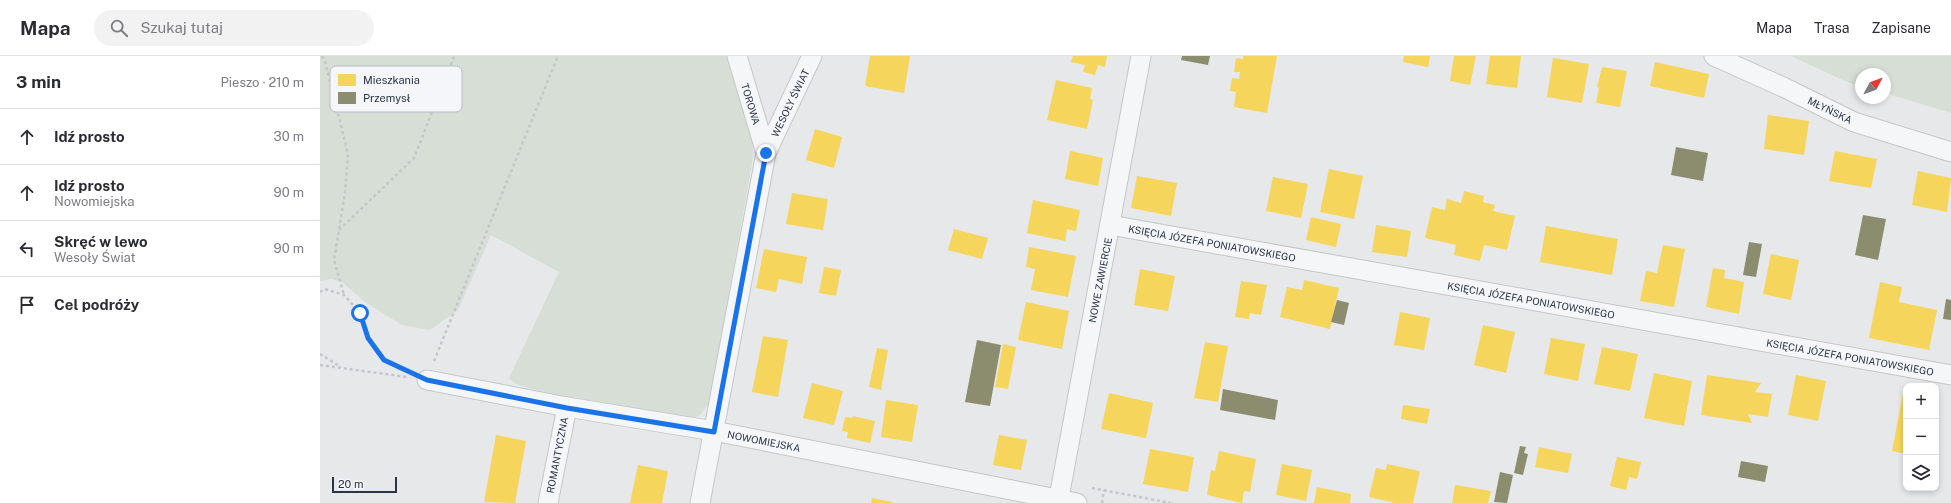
<!DOCTYPE html>
<html lang="pl">
<head>
<meta charset="utf-8">
<style>
  :root { --surface:#fff; --page:#f2f2f3; --text:#2b2b33; --muted:#7c7c81; --line:#e1e1e2 }
  body { margin:0; font-family:"Public Sans",sans-serif; background:var(--page); color:var(--text) }
  .controls { position:absolute; right:12px; bottom:12px; display:grid; overflow:hidden; border-radius:8px; box-shadow:0 2px 6px #0003 }
  .controls button { width:36px; height:36px; display:grid; place-items:center; padding:0; border:0; border-bottom:1px solid var(--line); background:var(--surface); color:var(--text); font:20px sans-serif }
  .compass { position:absolute; left:1535px; top:12px; width:36px; height:36px; border-radius:50%; background:var(--surface); box-shadow:0 2px 6px #0003; rotate:49deg }
  .scale { position:absolute; left:12px; bottom:10px; width:65px; box-sizing:border-box; padding-left:4px; border:2px solid #2b3445; border-top:0; font-size:11px; line-height:14px; white-space:nowrap; color:#2b3445; -webkit-text-stroke:3px #f4f6f9; paint-order:stroke }
  .stop { position:absolute; width:12px; height:12px; margin:-9px; border:3px solid #1a73e8; border-radius:50%; background:#fff }
  .stop.end { background:#1a73e8; border-color:#fff; box-shadow:0 1px 4px #0008 }
  .list { margin:0; padding:0; list-style:none }
  h2 { display:flex; justify-content:space-between; align-items:center; height:52px; margin:0; padding:0 16px; font-size:17px }
  h2 small { font-size:13px; font-weight:400; color:var(--muted) }
  .list li { display:grid; grid-template-columns:26px 1fr auto; gap:12px; align-items:center; box-sizing:border-box; height:56px; padding:0 16px; border-top:1px solid var(--line) }
  .list b { display:block; font-size:15px; white-space:nowrap }
  .list p { margin:0; font-size:13px; white-space:nowrap; color:var(--muted) }
  .list em { font-size:13px; font-style:normal; color:var(--muted) }
  .icon { flex:none; width:22px; height:22px; fill:none; stroke:currentColor; stroke-width:2; stroke-linecap:round; stroke-linejoin:round }
  .map { position:relative; flex:none; width:1631px; height:447px; overflow:hidden }
  header { display:flex; align-items:center; gap:24px; box-sizing:border-box; height:56px; padding:0 20px; background:var(--surface); border-bottom:1px solid var(--line) }
  header strong { font-size:19px }
  nav { display:flex; gap:22px; margin-inline-start:auto; font-size:14px }
  .search { width:280px; height:36px; background:var(--page); display:flex; align-items:center; gap:10px; box-sizing:border-box; padding:0 14px; border-radius:22px; color:var(--muted); font-size:15px }
  main { display:flex }
  aside { flex:1; background:var(--surface) }
  .map>svg:first-child { display:block }
  .green { fill:#d6ded6 }
  .homes { fill:#f6d55c }
  .industry { fill:#8c8c6e }
  .lines { fill:none; stroke-linecap:round; stroke-linejoin:round }
  .street-casing { stroke:#c4c6c8; stroke-width:21 }
  .path { stroke:#c5c6ca; stroke-width:2.5; stroke-dasharray:3 3; stroke-linecap:butt }
  .street { stroke:#f5f6f7; stroke-width:19 }
  .route { stroke:#1a73e8; stroke-width:5 }
  .labels { text-anchor:middle; dominant-baseline:central; stroke-width:4; stroke-linejoin:round; paint-order:stroke }
  .street-label { font-size:10px; fill:#2b3445; stroke:#f4f6f9 }
  .key { fill:#f4f6f9; stroke:#b8bcc3; stroke-width:1 }
  .key-label { font-size:11px; fill:#2b3445 }
</style>
</head>
<body>
<header>
<strong>Mapa</strong>
<div class="search"><svg class="icon" aria-label="search" viewBox="0 0 24 24"><circle cx="10" cy="10" r="6"/><path d="M15 15l6 6"/></svg>Szukaj tutaj</div>
<nav><a>Mapa</a><a>Trasa</a><a>Zapisane</a></nav>
</header>
<main>
<aside>
<h2>3 min<small>Pieszo · 210 m</small></h2>
<ul class="list">
<li><svg class="icon" aria-label="ahead" viewBox="0 0 24 24"><path d="M12 20V5M6 11l6-6 6 6"/></svg><div><b>Idź prosto</b></div><em>30 m</em></li>
<li><svg class="icon" aria-label="ahead" viewBox="0 0 24 24"><path d="M12 20V5M6 11l6-6 6 6"/></svg><div><b>Idź prosto</b><p>Nowomiejska</p></div><em>90 m</em></li>
<li><svg class="icon" aria-label="left" viewBox="0 0 24 24"><path d="M17 20v-9H6M10 6l-5 5 5 5"/></svg><div><b>Skręć w lewo</b><p>Wesoły Świat</p></div><em>90 m</em></li>
<li><svg class="icon" aria-label="arrive" viewBox="0 0 24 24"><path d="M6 21V4h12l-3 4 3 4H6"/></svg><div><b>Cel podróży</b></div></li>
</ul>
</aside>
<div class="map">
<svg width="1631" height="447" viewBox="0 0 1631 447">
  <rect width="100%" height="100%" fill="#e6e8ea"/>
  <g class="green">
    <polygon points="0,0 411,0 434,80 432,108 389,347 380,359 371,363 219,335 196,328 189,322 239,216 171,179 138,254 110,274 82,269 45,246 22,226 11,223 0,225"/>
    <polygon points="1471,0 1631,0 1631,57 1565,37 1565,18 1541,18 1541,30 1527,26"/>
  </g>
  <g class="homes">
    <polygon points="550,0 590,0 584,37 545,30"/>
    <polygon points="753,0 787,0 785,11 778,9 775,19 763,16 765,9 751,6"/>
    <polygon points="923,0 957,0 947,57 914,51 916,36 910,35 912,22 919,23 920,16 914,16 916,2 923,3"/>
    <polygon points="1084,0 1110,0 1108,11 1083,6"/>
    <polygon points="1134,0 1156,0 1150,29 1130,25"/>
    <polygon points="1170,0 1201,0 1197,32 1166,28"/>
    <polygon points="1233,2 1269,8 1262,47 1227,41"/>
    <polygon points="1335,6 1389,18 1384,42 1330,30"/>
    <polygon points="1282,11 1307,15 1300,51 1276,47 1279,32 1277,31"/>
    <polygon points="736,24 772,32 770,43 773,44 767,73 727,64"/>
    <polygon points="1448,59 1489,65 1484,99 1444,93"/>
    <polygon points="495,73 522,81 514,112 486,104"/>
    <polygon points="750,95 783,102 778,130 745,123"/>
    <polygon points="1515,95 1557,103 1551,132 1509,125"/>
    <polygon points="1009,113 1043,120 1034,163 1000,156"/>
    <polygon points="1598,115 1631,122 1627,156 1592,149"/>
    <polygon points="817,120 857,127 851,160 811,152"/>
    <polygon points="953,121 988,128 981,162 946,155"/>
    <polygon points="1144,135 1164,140 1163,146 1175,149 1173,155 1195,160 1187,194 1164,189 1160,205 1134,199 1136,189 1105,182 1112,151 1125,154 1127,143 1141,147"/>
    <polygon points="472,137 508,143 503,174 466,168"/>
    <polygon points="713,144 760,154 756,175 747,173 745,185 707,177"/>
    <polygon points="991,161 1021,168 1016,191 986,184"/>
    <polygon points="1056,169 1091,175 1087,201 1052,196"/>
    <polygon points="1226,170 1298,183 1292,219 1220,206"/>
    <polygon points="634,173 668,182 662,203 628,194"/>
    <polygon points="1343,189 1365,193 1354,251 1320,245 1326,215 1337,217"/>
    <polygon points="709,191 756,200 748,241 711,234 715,213 706,211"/>
    <polygon points="444,193 487,201 482,228 459,223 456,236 436,232"/>
    <polygon points="1451,198 1479,204 1471,244 1443,238"/>
    <polygon points="504,211 521,214 516,240 499,237"/>
    <polygon points="1393,212 1405,214 1404,222 1424,226 1419,258 1386,251"/>
    <polygon points="820,213 855,220 848,255 814,249"/>
    <polygon points="984,224 1019,232 1010,273 960,261 967,231 982,234"/>
    <polygon points="921,225 947,229 941,259 930,257 929,263 915,261"/>
    <polygon points="1560,226 1582,231 1579,246 1617,254 1609,294 1549,282"/>
    <polygon points="706,246 749,255 742,293 698,284"/>
    <polygon points="1080,256 1110,262 1104,294 1074,289"/>
    <polygon points="1163,269 1195,276 1186,317 1154,309"/>
    <polygon points="443,280 468,284 458,341 432,336"/>
    <polygon points="1231,282 1265,288 1258,325 1224,318"/>
    <polygon points="885,286 908,290 898,346 874,342"/>
    <polygon points="683,288 696,291 688,333 675,331"/>
    <polygon points="1282,291 1318,298 1310,335 1274,328"/>
    <polygon points="557,292 568,294 561,334 549,331"/>
    <polygon points="1334,317 1372,325 1364,370 1324,362"/>
    <polygon points="1387,319 1441,327 1435,336 1452,338 1448,361 1428,358 1432,367 1381,359"/>
    <polygon points="1476,319 1506,325 1498,365 1468,359"/>
    <polygon points="492,327 523,335 514,369 483,362"/>
    <polygon points="1584,332 1586,333 1586,398 1572,395"/>
    <polygon points="789,337 833,347 826,382 781,373"/>
    <polygon points="566,344 598,349 592,386 561,381"/>
    <polygon points="1083,349 1110,353 1107,368 1081,363"/>
    <polygon points="533,360 555,365 550,387 527,382 528,376 522,375 525,361 532,362"/>
    <polygon points="176,379 206,385 195,447 164,446"/>
    <polygon points="679,379 707,384 701,414 673,409"/>
    <polygon points="1219,391 1252,398 1248,417 1215,411"/>
    <polygon points="830,393 874,401 868,436 823,428"/>
    <polygon points="899,395 936,403 930,436 924,435 922,447 887,439 891,414 895,415"/>
    <polygon points="1297,401 1321,406 1317,423 1309,421 1306,434 1290,430"/>
    <polygon points="962,408 992,414 986,445 956,439"/>
    <polygon points="1067,408 1100,415 1093,447 1075,447 1049,441 1056,412 1066,414"/>
    <polygon points="318,409 348,415 342,447 310,447"/>
    <polygon points="1135,429 1171,435 1168,447 1132,447"/>
    <polygon points="997,431 1031,438 1030,447 994,447"/>
    <polygon points="552,442 572,446 572,447 551,447"/>
  </g>
  <g class="industry">
    <polygon points="862,0 890,0 888,9 861,4"/>
    <polygon points="1356,91 1388,97 1383,125 1351,119"/>
    <polygon points="1543,159 1566,163 1558,204 1535,199"/>
    <polygon points="1429,186 1442,188 1436,221 1423,219"/>
    <polygon points="1626,243 1631,244 1631,264 1623,263"/>
    <polygon points="1017,244 1029,247 1024,269 1011,266"/>
    <polygon points="657,284 681,289 670,350 645,346"/>
    <polygon points="903,333 958,344 955,364 900,354"/>
    <polygon points="1200,390 1206,391 1204,397 1208,398 1203,419 1194,417"/>
    <polygon points="1421,405 1448,410 1445,426 1418,421"/>
    <polygon points="1180,416 1193,419 1187,447 1174,446"/>
  </g>
  <g class="lines">
    <defs>
      <g id="street">
        <polyline points="417,0 446,97"/>
        <polyline points="1394,0 1463,31 1534,66 1631,96"/>
        <polyline points="790,169 1631,319"/>
        <polyline points="107,324 247,351 394,375 757,447"/>
        <polyline points="228,447 247,351"/>
        <polyline points="380,447 446,97 492,0"/>
        <polyline points="738,447 821,0"/>
      </g>
    </defs>
    <use href="#street" class="street-casing"/>
    <g class="path">
      <polyline points="2,0 5,5 28,98 25,137 14,204 24,239"/>
      <polyline points="19,174 94,102 134,0"/>
      <polyline points="0,236 5,233 24,239 40,257 48,282 64,303 90,316"/>
      <polyline points="0,298 21,311"/>
      <polyline points="114,305 238,0"/>
      <polyline points="0,309 87,321"/>
      <polyline points="772,432 851,447"/>
      <polyline points="782,447 784,434"/>
    </g>
    <use href="#street" class="street"/>
  </g>
  <g class="lines">
    <polyline class="route" points="40,257 48,282 64,304 107,324 247,352 394,376 446,97"/>
  </g>
  <g class="labels">
    <g class="street-label">
      <text transform="translate(470 47) rotate(-64)">WESOŁY ŚWIAT</text>
      <text transform="translate(431 48) rotate(73)">TOROWA</text>
      <text transform="translate(1510 54) rotate(26)">MŁYŃSKA</text>
      <text transform="translate(892 187) rotate(10)">KSIĘCIA JÓZEFA PONIATOWSKIEGO</text>
      <text transform="translate(780 224) rotate(-79)">NOWE ZAWIERCIE</text>
      <text transform="translate(1211 244) rotate(10)">KSIĘCIA JÓZEFA PONIATOWSKIEGO</text>
      <text transform="translate(1530 301) rotate(10)">KSIĘCIA JÓZEFA PONIATOWSKIEGO</text>
      <text transform="translate(444 385) rotate(11)">NOWOMIEJSKA</text>
      <text transform="translate(237 399) rotate(-79)">ROMANTYCZNA</text>
    </g>
  </g>
  <rect x="10" y="10" width="132" height="46" rx="6" class="key"/>
  <rect x="18" y="18" width="18" height="12" fill="#f6d55c"/>
  <rect x="18" y="36" width="18" height="12" fill="#8c8c6e"/>
  <g class="key-label">
    <text x="43" y="28">Mieszkania</text>
    <text x="43" y="46">Przemysł</text>
  </g>
</svg>
<div class="controls">
<button>+</button>
<button>−</button>
<button><svg class="icon" aria-label="layers" viewBox="0 0 24 24"><path d="M12 4l9 5-9 5-9-5zM3 14l9 5 9-5"/></svg></button>
</div>
<svg class="compass" viewBox="-18 -18 36 36"><path d="M0-13l5 13h-10z" fill="#e53935"/><path d="M0 13l5-13h-10z" fill="#7c7c81"/></svg>
<div class="scale">20 m</div>
<div class="stop" style="left:40px;top:257px"></div>
<div class="stop end" style="left:446px;top:97px"></div>
</div>
</main>
</body>
</html>
